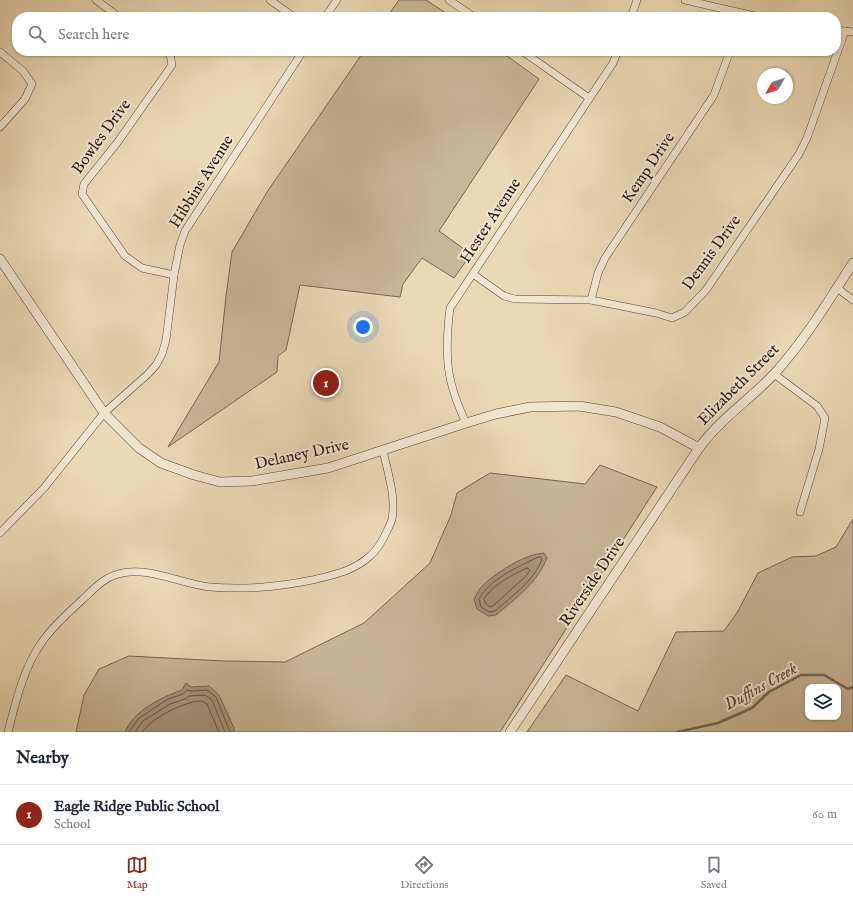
<!DOCTYPE html>
<html lang="en">
<head>
<meta charset="utf-8">
<style>
  :root { --surface:#fff; --page:#f2f2f3; --text:#1f2937; --muted:#747a83; --line:#e0e1e3; --accent:#8f2418 }
  body { margin:0; font-family:"IM FELL English",serif; background:var(--page); color:var(--text) }
  .controls { position:absolute; right:12px; bottom:12px; display:grid; overflow:hidden; border-radius:8px; box-shadow:0 1px 3px #0004 }
  .controls button { width:36px; height:36px; display:grid; place-items:center; padding:0; border:0; border-bottom:1px solid var(--line); background:var(--surface); color:var(--text); font:20px sans-serif }
  .compass { position:absolute; left:757px; top:68px; width:36px; height:36px; border-radius:50%; background:var(--surface); box-shadow:0 1px 3px #0004; rotate:231deg }
  .you { position:absolute; left:363px; top:327px; width:14px; height:14px; margin:-10px; border:3px solid #fff; border-radius:50%; background:#1a73e8; box-shadow:0 0 0 6px #1a73e833 }
  .badge { display:grid; place-items:center; width:26px; height:26px; border-radius:50%; background:var(--accent); color:#fff; font-size:13px; font-weight:700 }
  .pin { position:absolute; translate:-50% -50%; border:2px solid #fff; box-shadow:0 1px 4px #0006 }
  .list { margin:0; padding:0; list-style:none }
  h2 { display:flex; justify-content:space-between; align-items:center; height:52px; margin:0; padding:0 16px; font-size:17px }
  h2 small { font-size:13px; font-weight:400; color:var(--muted) }
  .list li { display:grid; grid-template-columns:26px 1fr auto; gap:12px; align-items:center; box-sizing:border-box; height:60px; padding:0 16px; border-top:1px solid var(--line) }
  .list b { display:block; font-size:15px; white-space:nowrap }
  .list p { margin:0; font-size:13px; white-space:nowrap; color:var(--muted) }
  .list em { font-size:13px; font-style:normal; color:var(--muted) }
  .icon { flex:none; width:22px; height:22px; fill:none; stroke:currentColor; stroke-width:2; stroke-linecap:round; stroke-linejoin:round }
  .map { position:relative; flex:none; width:853px; height:732px; overflow:hidden }
  .search { position:absolute; background:var(--surface); box-shadow:0 1px 3px #0004; left:12px; right:12px; top:12px; height:44px; display:flex; align-items:center; gap:10px; box-sizing:border-box; padding:0 14px; border-radius:16px; color:var(--muted); font-size:15px }
  .sheet { height:112px; background:var(--surface) }
  nav { display:flex; justify-content:space-around; align-items:center; box-sizing:border-box; height:56px; border-top:1px solid var(--line); background:var(--surface); font-size:11px; color:var(--muted) }
  nav a { display:grid; justify-items:center; gap:2px }
  nav .on { color:var(--accent) }
  .map>svg:first-child { display:block }
  .green { fill:#c9b798; stroke:#796854; fill-rule:evenodd }
  .water { fill:#a8967d; stroke:#756452 }
  .lines { fill:none; stroke-linecap:round; stroke-linejoin:round }
  .shore { stroke:#685847; stroke-width:1 }
  .stream { stroke:#756452; stroke-width:2.5 }
  .minor-casing { stroke:#59483a; stroke-width:8 }
  .tertiary-casing { stroke:#59483a; stroke-width:10 }
  .minor { stroke:#f1e5ce; stroke-width:7 }
  .tertiary { stroke:#f1e5ce; stroke-width:9 }
  .labels { text-anchor:middle; dominant-baseline:central; stroke-width:4; stroke-linejoin:round; paint-order:stroke }
  .street-label { font-size:16px; fill:#291911; stroke:#f1e5ce }
  .water-label { font-size:17px; font-style:italic; fill:#5c4b3c; stroke:#f1e5ce }
</style>
</head>
<body>
<div class="map">
<svg width="853" height="732" viewBox="0 0 853 732">
  <rect width="100%" height="100%" fill="#ead7b4"/>
  <filter id="stains"><feTurbulence type="fractalNoise" baseFrequency=".005" numOctaves="4"/><feColorMatrix values="0 0 0 0 .2 0 0 0 0 .09 0 0 0 0 .02 0 0 0 .5 -.17"/></filter>
  <radialGradient id="worn" r=".72"><stop offset=".6" stop-color="#630" stop-opacity="0"/><stop offset="1" stop-color="#630" stop-opacity=".3"/></radialGradient>
  <g class="green">
    <polygon points="399,0 426,0 452,17 387,17"/>
    <polygon points="364,51 500,51 539,79 439,231 471,254 454,278 422,258 403,284 400,297 300,285 286,350 278,356 277,372 168,447 219,362 226,296 232,252 267,192"/>
    <polygon points="600,465 657,487 500,732 76,732 84,695 99,669 129,656 224,661 285,662 364,623 430,563 451,515 457,493 490,473 585,484"/>
    <path d="M 853,519 L 853,732 L 527,732 L 566,675 L 638,711 L 676,632 L 724,631 L 738,611 L 758,573 L 792,557 L 816,556 L 836,547 ZM 808,687 L 838,687 L 838,717 L 808,717 Z"/>
  </g>
  <g class="water">
    <path d="M 544,553 L 547,558 C 538,582 515,599 496,615 L 488,616 L 477,609 L 474,599 C 477,594 479,589 483,585 C 497,572 525,554 544,553 Z"/>
    <path d="M 186,683 L 191,687 L 209,686 L 219,695 L 234,728 L 234,732 L 125,732 C 133,711 162,697 182,690 Z"/>
  </g>
  <g class="lines">
    <g class="shore">
      <path d="M 540,557 L 542,559 C 535,580 511,597 495,611 L 489,612 L 481,607 L 479,599 C 490,579 516,568 536,558 Z"/>
      <path d="M 527,568 L 530,570 L 526,576 L 493,606 L 490,607 L 485,603 L 484,599 C 492,585 512,575 527,568 Z"/>
      <polyline points="129,732 139,718 168,699 183,694 187,690 192,691 207,690 216,697 230,732"/>
      <polyline points="135,732 143,721 170,704 185,699 189,696 205,695 212,700 225,732"/>
      <path d="M 142,732 C 153,717 185,701 202,701 L 207,704 L 219,732"/>
    </g>
    <polyline class="stream" points="677,732 718,723 752,708 769,692 801,675 824,675 848,689 853,687"/>
    <defs>
      <g id="minor">
        <polyline points="96,0 119,17"/>
        <polyline points="270,0 294,17"/>
        <polyline points="449,0 474,17"/>
        <polyline points="685,0 759,17"/>
        <polyline points="325,17 337,0"/>
        <polyline points="631,17 637,0"/>
        <polyline points="836,30 853,32"/>
        <polyline points="166,51 170,54 172,65 117,143 84,184 82,194 125,256 142,268 174,275"/>
        <polyline points="522,51 589,98"/>
        <polyline points="0,52 23,71 32,84 25,99 0,127"/>
        <polyline points="473,274 504,296 515,299 591,300 656,313 672,318 685,312 706,290 799,154 807,138 845,31"/>
        <polyline points="837,288 853,300"/>
        <polyline points="591,300 598,273 605,258 714,95 730,51"/>
        <polyline points="774,374 817,406 825,418 819,449 800,512"/>
        <path d="M 466,423 C 460,410 454,396 451,382 C 445,359 447,332 450,308 L 613,63 L 618,51"/>
        <polyline points="0,533 44,488 104,413 148,374 156,365 162,354 166,340 174,275 180,245 185,231 303,51"/>
        <path d="M 8,732 C 16,701 23,669 42,642 C 53,626 68,613 82,600 C 92,591 102,579 115,575 C 147,564 179,584 210,587 C 245,590 278,587 312,580 C 333,575 354,571 370,556 C 378,549 383,540 387,531 C 389,527 391,523 392,519 C 396,497 388,473 383,451"/>
      </g>
      <g id="tertiary">
        <polyline points="0,259 104,413 139,448 161,463 194,475 220,482 252,481 328,468 466,423 496,414 530,407 579,406 616,412 660,427 699,448"/>
        <path d="M 510,732 L 699,448 C 721,418 751,399 775,373 C 805,340 829,300 853,263"/>
      </g>
    </defs>
    <use href="#minor" class="minor-casing"/>
    <use href="#tertiary" class="tertiary-casing"/>
    <use href="#minor" class="minor"/>
    <use href="#tertiary" class="tertiary"/>
  </g>
  <g class="labels">
    <g class="street-label">
      <text transform="translate(102 137) rotate(-54)">Bowles Drive</text>
      <text transform="translate(649 168) rotate(-56)">Kemp Drive</text>
      <text transform="translate(202 182) rotate(-58)">Hibbins Avenue</text>
      <text transform="translate(491 221) rotate(-57)">Hester Avenue</text>
      <text transform="translate(712 253) rotate(-54)">Dennis Drive</text>
      <text transform="translate(739 385) rotate(-45)">Elizabeth Street</text>
      <text transform="translate(302 455) rotate(-12)">Delaney Drive</text>
      <text transform="translate(593 582) rotate(-56)">Riverside Drive</text>
    </g>
    <g class="water-label">
      <text transform="translate(761 687) rotate(-29)">Duffins Creek</text>
    </g>
  </g>
  <rect width="100%" height="100%" filter="url(#stains)"/>
  <rect width="100%" height="100%" fill="url(#worn)"/>
</svg>
<div class="controls">
<button><svg class="icon" aria-label="layers" viewBox="0 0 24 24"><path d="M12 4l9 5-9 5-9-5zM3 14l9 5 9-5"/></svg></button>
</div>
<svg class="compass" viewBox="-18 -18 36 36"><path d="M0-13l5 13h-10z" fill="#e53935"/><path d="M0 13l5-13h-10z" fill="#747a83"/></svg>
<div class="you"></div>
<div class="pin badge" style="left:326px;top:383px">1</div>
<div class="search"><svg class="icon" aria-label="search" viewBox="0 0 24 24"><circle cx="10" cy="10" r="6"/><path d="M15 15l6 6"/></svg>Search here</div>
</div>
<section class="sheet">
<h2>Nearby<small></small></h2>
<ul class="list">
<li><span class="badge">1</span><div><b>Eagle Ridge Public School</b><p>School</p></div><em>60 m</em></li>
</ul>
</section>
<nav>
<a class="on"><svg class="icon" aria-label="map" viewBox="0 0 24 24"><path d="M3 6l6-2 6 2 6-2v14l-6 2-6-2-6 2zM9 4v14M15 6v14"/></svg>Map</a>
<a><svg class="icon" aria-label="directions" viewBox="0 0 24 24"><path d="M12 3l9 9-9 9-9-9zM9 14v-3h6M13 9l2 2-2 2"/></svg>Directions</a>
<a><svg class="icon" aria-label="saved" viewBox="0 0 24 24"><path d="M7 4h10v16l-5-4-5 4z"/></svg>Saved</a>
</nav>
</body>
</html>
